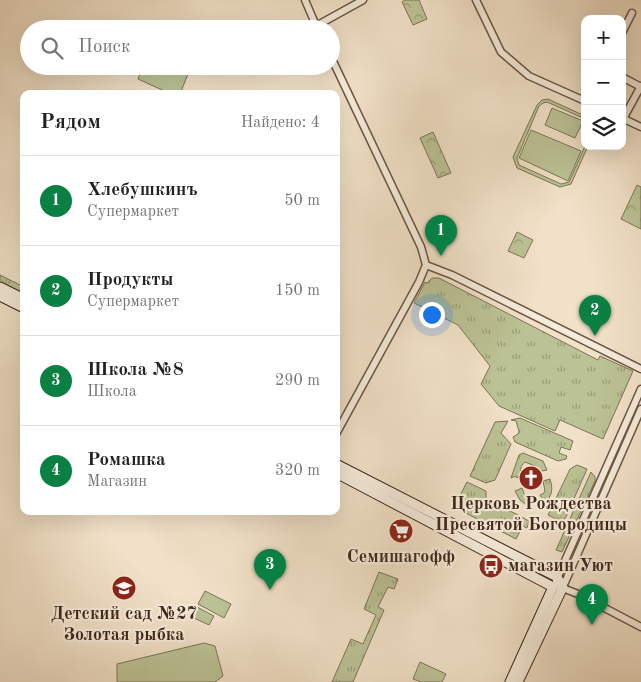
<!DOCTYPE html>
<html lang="ru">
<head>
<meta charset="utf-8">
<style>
  :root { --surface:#fff; --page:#f2f2f2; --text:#222; --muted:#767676; --line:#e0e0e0; --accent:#0b8043 }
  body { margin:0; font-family:"Old Standard TT",serif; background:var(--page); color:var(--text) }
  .controls { position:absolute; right:15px; top:15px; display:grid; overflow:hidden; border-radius:10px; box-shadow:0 5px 20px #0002 }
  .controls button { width:45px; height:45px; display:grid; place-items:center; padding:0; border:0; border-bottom:1px solid var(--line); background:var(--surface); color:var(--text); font:25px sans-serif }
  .you { position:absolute; left:431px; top:314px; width:18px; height:18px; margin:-12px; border:4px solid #fff; border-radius:50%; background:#1a73e8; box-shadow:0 0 0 8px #1a73e833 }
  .badge { display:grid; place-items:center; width:32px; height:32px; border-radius:50%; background:var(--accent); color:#fff; font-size:16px; font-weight:700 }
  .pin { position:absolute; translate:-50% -41px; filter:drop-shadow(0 1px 2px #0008) }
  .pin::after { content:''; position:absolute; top:26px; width:18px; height:15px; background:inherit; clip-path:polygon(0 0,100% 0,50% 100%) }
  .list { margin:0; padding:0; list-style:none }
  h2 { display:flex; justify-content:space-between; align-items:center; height:65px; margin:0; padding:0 20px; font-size:21px }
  h2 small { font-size:16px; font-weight:400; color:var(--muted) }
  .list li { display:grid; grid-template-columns:32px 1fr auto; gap:15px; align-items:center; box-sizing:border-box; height:90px; padding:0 20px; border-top:1px solid var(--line) }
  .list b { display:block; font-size:19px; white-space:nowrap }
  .list p { margin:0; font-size:16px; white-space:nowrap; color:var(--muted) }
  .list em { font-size:16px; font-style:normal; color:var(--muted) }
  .icon { flex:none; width:28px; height:28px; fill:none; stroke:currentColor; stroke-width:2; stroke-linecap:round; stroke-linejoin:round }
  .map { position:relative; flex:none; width:641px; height:682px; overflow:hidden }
  .search { position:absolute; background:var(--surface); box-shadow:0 5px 20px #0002; left:20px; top:20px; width:320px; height:55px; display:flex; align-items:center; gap:12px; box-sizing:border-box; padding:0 18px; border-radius:28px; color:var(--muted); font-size:19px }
  .panel { position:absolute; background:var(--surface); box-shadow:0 5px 20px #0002; left:20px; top:90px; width:320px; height:425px; border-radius:10px }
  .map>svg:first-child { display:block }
  .grass { fill:url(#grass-tufts); stroke:#7d7458 }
  .park { fill:url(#park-crowns); stroke:#7d7458 }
  .garden { fill:#bbc295; stroke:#7d7458 }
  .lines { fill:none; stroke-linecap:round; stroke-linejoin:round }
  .street-casing { stroke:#6c5646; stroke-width:9 }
  .secondary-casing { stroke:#3f271a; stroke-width:11 }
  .street { stroke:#f6ecdb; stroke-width:6 }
  .secondary { stroke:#f6ecdb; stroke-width:9 }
  .labels { text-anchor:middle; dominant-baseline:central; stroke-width:4.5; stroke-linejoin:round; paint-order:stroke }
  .poi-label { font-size:18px; font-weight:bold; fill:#3f271a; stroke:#f6ecdb }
</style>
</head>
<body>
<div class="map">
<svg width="641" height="682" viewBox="0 0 641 682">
  <defs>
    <pattern id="grass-tufts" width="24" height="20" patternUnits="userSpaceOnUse" patternTransform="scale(1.25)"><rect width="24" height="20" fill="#bbc295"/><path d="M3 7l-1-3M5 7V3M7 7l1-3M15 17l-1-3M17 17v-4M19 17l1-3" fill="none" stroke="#999e79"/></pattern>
    <pattern id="park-crowns" width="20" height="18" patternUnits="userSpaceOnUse" patternTransform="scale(1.25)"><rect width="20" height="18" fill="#bbc295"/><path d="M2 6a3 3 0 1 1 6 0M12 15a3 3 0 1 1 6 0" fill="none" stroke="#999e79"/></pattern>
  </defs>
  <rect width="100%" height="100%" fill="#f1e1c8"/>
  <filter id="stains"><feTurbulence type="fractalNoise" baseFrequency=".004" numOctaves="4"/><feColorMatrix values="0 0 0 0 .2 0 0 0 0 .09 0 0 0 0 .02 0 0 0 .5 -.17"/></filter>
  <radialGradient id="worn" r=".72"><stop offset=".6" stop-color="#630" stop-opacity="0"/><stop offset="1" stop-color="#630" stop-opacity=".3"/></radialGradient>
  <g class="grass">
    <polygon points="0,275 24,287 24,295 0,283"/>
    <polygon points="432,278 439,278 598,360 600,356 633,371 603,439 560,420 555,431 499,406 481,384 490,366 458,325 414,303 425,282 427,283"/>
    <polygon points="520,418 573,441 570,450 561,447 559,453 567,456 566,459 558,461 515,442 513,437 518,434 519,431 516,421 511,420"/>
    <polygon points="508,421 501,433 511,444 495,480 486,483 470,476 495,422"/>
    <path d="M 523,453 L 543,461 L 547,470 L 537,472 L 535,466 L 525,462 C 520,466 520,470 521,475 L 517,478 L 516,476 L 511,478 L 519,455 Z"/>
    <polygon points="577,465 587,469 566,517 563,521 558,522 556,519 548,515 570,469"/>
    <polygon points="591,472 595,477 595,481 562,552 556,550"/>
    <path d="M 550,479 C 552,486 553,491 549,498 L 543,501 L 540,495 L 544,493 L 545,491 L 543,481 Z"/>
    <polygon points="467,482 486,491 486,498 529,521 527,528 523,526 516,539 454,507"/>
    <polygon points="522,488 525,496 529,498 534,497 536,503 527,505 520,500 515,491"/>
    <polygon points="379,572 398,579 394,589 388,587 378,607 384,610 353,682 332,682 351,639 363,644 376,615 364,609"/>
  </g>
  <g class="park">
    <polygon points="405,0 419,0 427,19 413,25 402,2"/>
    <polygon points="433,132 451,173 438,178 420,138"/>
    <polygon points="637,185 641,187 641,229 621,219"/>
    <polygon points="517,232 533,240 524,258 508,251"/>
  </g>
  <g class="garden">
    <polygon points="143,66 171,66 188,74 180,94 171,94 138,79"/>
    <polygon points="548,99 585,116 585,119 547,102 543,103 539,106 517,158 519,165 561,184 569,182 585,146 588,146 571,184 560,187 517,168 513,157 537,105 542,100"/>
    <polygon points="552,108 583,121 575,138 545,125"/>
    <polygon points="531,130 581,151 568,181 519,158"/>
    <polygon points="205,591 231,604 224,618 198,604"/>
    <polygon points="197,607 214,616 209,625 192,617"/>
    <polygon points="204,643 215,646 223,676 215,682 117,682 117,664"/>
    <polygon points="420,662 446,674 442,682 421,682 413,679"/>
  </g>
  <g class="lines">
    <defs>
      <g id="street">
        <polyline points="305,0 317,28"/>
        <polyline points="476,0 501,52 529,76 585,101"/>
        <polyline points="316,26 363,0"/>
        <polyline points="622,33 632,13"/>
        <polyline points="331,57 421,247 426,265 452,275 641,369"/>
        <polyline points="622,77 641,87"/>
        <polyline points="622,118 641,127"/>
        <polyline points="623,119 641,86"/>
        <polyline points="336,434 419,282 426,265"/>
        <polyline points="556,581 641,389"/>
        <polyline points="560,587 578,594 641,627"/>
        <polyline points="563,587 641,409"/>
      </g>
      <g id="secondary">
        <polyline points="0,287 24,299"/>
        <polyline points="0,296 24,308"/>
        <polyline points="336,464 557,577 563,587 518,682"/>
        <polyline points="336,473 553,587 510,682"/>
      </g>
    </defs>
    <use href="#street" class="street-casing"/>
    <use href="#secondary" class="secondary-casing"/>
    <use href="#street" class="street"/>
    <use href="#secondary" class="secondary"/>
  </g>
  <defs>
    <symbol id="church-disc" viewBox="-11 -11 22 22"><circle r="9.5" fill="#8f2418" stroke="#f6ecdb"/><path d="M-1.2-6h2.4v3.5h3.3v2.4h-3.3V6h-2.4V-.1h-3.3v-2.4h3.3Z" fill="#fff"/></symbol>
    <symbol id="supermarket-disc" viewBox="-11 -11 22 22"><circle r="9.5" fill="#8f2418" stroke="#f6ecdb"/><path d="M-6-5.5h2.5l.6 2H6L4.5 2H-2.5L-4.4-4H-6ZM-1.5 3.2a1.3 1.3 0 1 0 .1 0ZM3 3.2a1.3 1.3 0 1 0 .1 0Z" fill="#fff"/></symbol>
    <symbol id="bus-disc" viewBox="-11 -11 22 22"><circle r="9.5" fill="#8f2418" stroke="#f6ecdb"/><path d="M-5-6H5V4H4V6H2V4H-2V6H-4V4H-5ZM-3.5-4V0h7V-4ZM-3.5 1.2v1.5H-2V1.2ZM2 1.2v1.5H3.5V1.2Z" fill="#fff"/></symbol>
    <symbol id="school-disc" viewBox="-11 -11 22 22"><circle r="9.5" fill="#8f2418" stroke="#f6ecdb"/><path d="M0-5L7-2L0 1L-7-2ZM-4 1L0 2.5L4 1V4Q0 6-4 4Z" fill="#fff"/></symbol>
  </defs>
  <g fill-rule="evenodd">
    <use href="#church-disc" x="517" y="464" width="28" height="28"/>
    <use href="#supermarket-disc" x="387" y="517" width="28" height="28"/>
    <use href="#bus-disc" x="477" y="552" width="28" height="28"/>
    <use href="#school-disc" x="110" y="574" width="28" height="28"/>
  </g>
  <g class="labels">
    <g class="poi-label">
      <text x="531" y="504">Церковь Рождества<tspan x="531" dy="21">Пресвятой Богородицы</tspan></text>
      <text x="401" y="557">Семишагофф</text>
      <text x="508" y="566" text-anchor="start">магазин Уют</text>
      <text x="124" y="614">Детский сад №27<tspan x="124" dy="21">Золотая рыбка</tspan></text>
    </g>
  </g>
  <rect width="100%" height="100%" filter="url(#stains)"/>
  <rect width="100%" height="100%" fill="url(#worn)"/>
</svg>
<div class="controls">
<button>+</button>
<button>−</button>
<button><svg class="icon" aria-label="layers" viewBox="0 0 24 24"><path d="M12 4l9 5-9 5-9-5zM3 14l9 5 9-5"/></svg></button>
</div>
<div class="you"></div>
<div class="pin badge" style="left:441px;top:256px">1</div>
<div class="pin badge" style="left:595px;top:336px">2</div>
<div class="pin badge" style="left:270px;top:590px">3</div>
<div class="pin badge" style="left:592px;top:625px">4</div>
<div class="search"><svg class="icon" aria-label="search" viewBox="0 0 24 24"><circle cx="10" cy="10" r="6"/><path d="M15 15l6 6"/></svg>Поиск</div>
<section class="panel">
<h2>Рядом<small>Найдено: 4</small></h2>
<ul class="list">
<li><span class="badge">1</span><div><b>Хлебушкинъ</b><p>Супермаркет</p></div><em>50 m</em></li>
<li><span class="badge">2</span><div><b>Продукты</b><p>Супермаркет</p></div><em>150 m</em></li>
<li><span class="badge">3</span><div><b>Школа №8</b><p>Школа</p></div><em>290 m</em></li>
<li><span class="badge">4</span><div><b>Ромашка</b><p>Магазин</p></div><em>320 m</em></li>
</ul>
</section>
</div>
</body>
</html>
